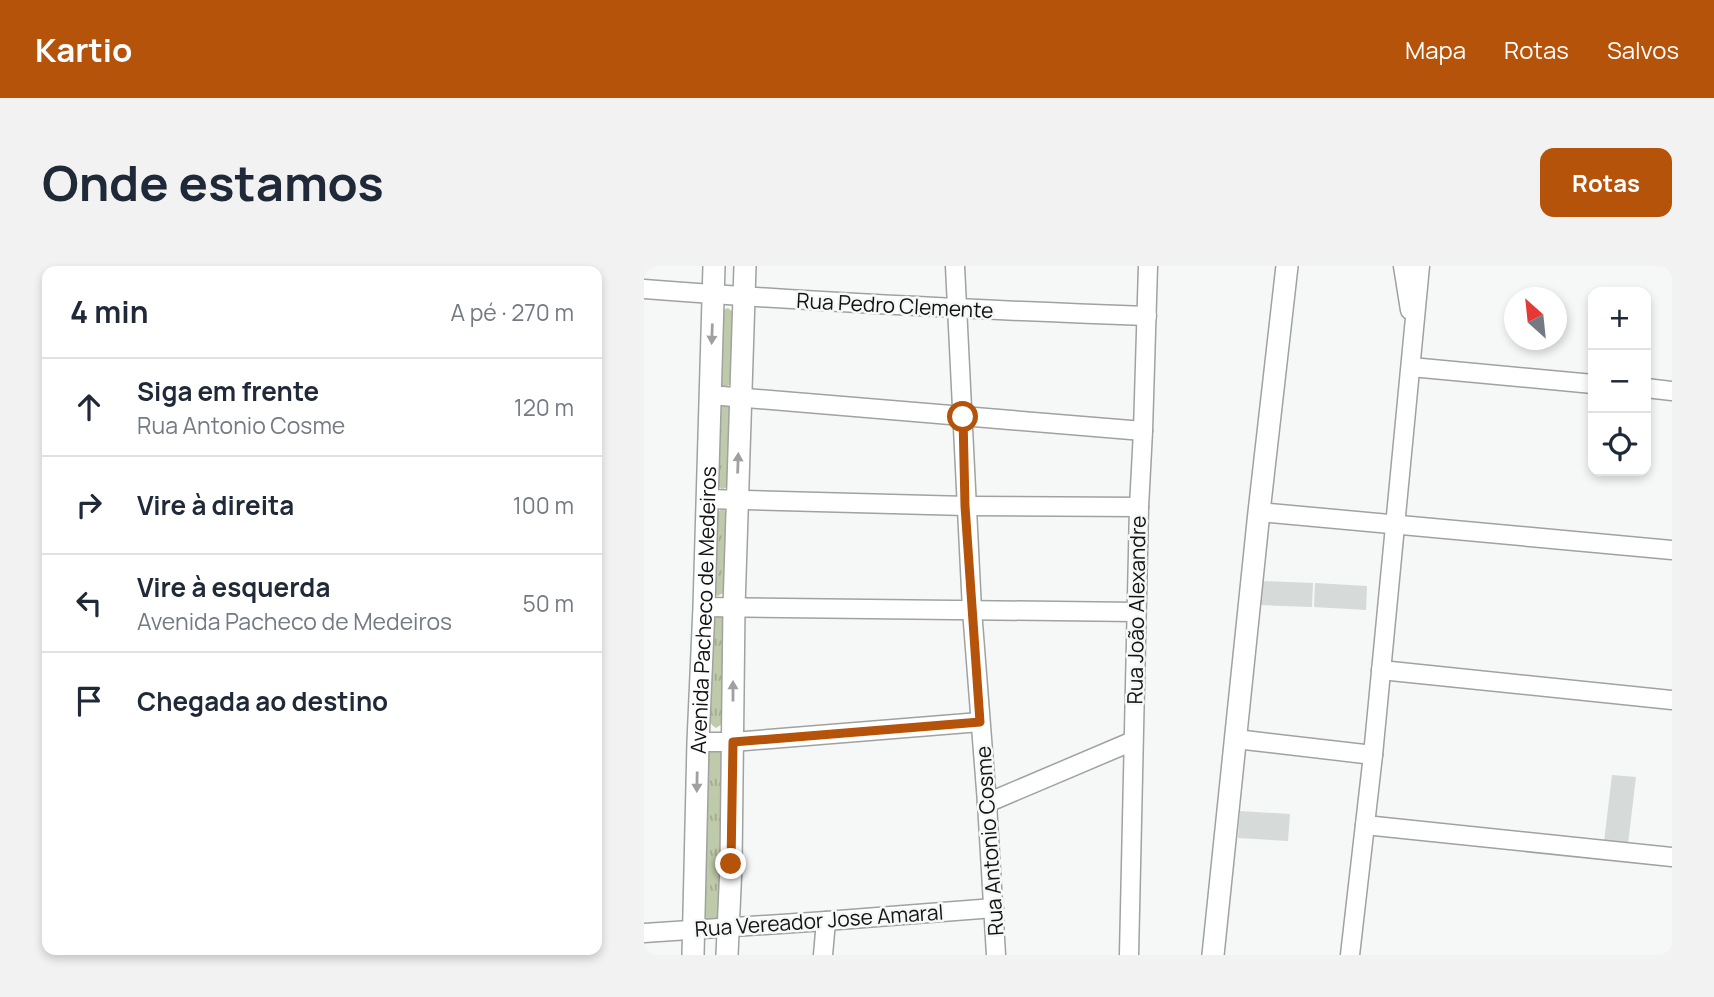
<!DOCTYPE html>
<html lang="pt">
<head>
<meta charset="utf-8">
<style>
  :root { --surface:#fff; --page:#f2f2f3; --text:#1f2937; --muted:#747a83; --line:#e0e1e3; --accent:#b45309 }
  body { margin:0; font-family:Manrope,sans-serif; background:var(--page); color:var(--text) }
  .controls { position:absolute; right:21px; top:21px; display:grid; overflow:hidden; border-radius:14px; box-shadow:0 4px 10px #0003 }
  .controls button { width:63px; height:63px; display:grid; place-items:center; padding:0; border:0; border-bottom:2px solid var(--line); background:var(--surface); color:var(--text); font:35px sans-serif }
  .compass { position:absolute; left:860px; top:21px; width:63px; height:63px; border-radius:50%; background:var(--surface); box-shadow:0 4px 10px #0003; rotate:333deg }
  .stop { position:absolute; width:21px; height:21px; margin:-16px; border:5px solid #b45309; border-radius:50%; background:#fff }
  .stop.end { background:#b45309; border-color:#fff; box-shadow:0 2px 7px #0008 }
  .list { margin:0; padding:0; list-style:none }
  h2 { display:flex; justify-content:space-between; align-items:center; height:91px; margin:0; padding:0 28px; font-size:30px }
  h2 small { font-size:23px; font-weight:400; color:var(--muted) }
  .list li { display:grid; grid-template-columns:46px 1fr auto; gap:21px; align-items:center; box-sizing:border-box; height:98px; padding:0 28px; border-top:2px solid var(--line) }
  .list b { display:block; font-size:26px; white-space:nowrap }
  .list p { margin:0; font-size:23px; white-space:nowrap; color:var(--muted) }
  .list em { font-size:23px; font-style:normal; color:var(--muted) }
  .icon { flex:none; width:38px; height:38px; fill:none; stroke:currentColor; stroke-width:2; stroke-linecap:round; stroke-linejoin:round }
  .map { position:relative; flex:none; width:1028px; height:689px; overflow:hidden; border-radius:14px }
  header { display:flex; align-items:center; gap:42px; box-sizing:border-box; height:98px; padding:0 35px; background:var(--accent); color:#fff }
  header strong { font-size:33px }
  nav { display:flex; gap:38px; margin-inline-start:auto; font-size:24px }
  .intro { display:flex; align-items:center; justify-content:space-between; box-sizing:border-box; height:168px; padding:0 42px }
  h1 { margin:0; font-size:49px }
  .button { padding:18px 32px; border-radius:14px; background:var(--accent); color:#fff; font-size:24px; font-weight:700 }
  main { display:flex; gap:42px; padding:0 42px }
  aside { flex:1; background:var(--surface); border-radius:14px; box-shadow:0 4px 10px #0003 }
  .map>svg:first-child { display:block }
  .grass { fill:url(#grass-tufts) }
  .building { fill:#d6dad9 }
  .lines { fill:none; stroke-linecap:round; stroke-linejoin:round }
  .minor-casing { stroke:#9fa2a1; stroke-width:21 }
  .tertiary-casing { stroke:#9fa2a1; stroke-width:24 }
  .minor { stroke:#fff; stroke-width:18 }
  .tertiary { stroke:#fff; stroke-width:21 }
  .oneway { fill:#a0a0a0 }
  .route { stroke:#b45309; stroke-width:9 }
  .labels { text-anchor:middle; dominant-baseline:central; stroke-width:5; stroke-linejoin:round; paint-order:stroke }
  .street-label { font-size:21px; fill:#111212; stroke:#f5f8f7 }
</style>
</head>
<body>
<header>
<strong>Kartio</strong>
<nav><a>Mapa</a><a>Rotas</a><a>Salvos</a></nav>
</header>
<div class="intro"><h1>Onde estamos</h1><a class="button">Rotas</a></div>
<main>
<aside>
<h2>4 min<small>A pé · 270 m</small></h2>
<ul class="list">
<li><svg class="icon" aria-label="ahead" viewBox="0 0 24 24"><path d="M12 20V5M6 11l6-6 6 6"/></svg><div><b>Siga em frente</b><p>Rua Antonio Cosme</p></div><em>120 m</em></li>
<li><svg class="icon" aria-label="right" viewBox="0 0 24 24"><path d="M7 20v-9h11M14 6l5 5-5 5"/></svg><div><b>Vire à direita</b></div><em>100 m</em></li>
<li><svg class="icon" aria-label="left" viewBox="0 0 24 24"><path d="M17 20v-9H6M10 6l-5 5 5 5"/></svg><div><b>Vire à esquerda</b><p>Avenida Pacheco de Medeiros</p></div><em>50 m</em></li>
<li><svg class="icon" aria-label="arrive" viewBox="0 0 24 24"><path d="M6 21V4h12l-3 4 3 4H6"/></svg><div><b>Chegada ao destino</b></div></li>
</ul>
</aside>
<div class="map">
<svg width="1028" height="689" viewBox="0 0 1028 689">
  <defs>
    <pattern id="grass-tufts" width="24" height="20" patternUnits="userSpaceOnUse" patternTransform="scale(1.75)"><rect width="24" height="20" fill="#becaa9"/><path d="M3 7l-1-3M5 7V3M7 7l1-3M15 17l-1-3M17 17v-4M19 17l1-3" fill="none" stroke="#a2ac90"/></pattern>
  </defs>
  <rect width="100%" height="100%" fill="#f5f8f7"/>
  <g class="grass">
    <polygon points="84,42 90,47 87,115 85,119 80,122 75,120 79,44"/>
    <polygon points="78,138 85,140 87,146 85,219 81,222 78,223 72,219 75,141"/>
    <polygon points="79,243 83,247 81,326 74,330 71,329 72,252 73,246"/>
    <polygon points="71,350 78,350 80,353 78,458 72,462 68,459 65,453 69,352"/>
    <polygon points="67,482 77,484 78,488 79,653 72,657 57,655 62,574 63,492"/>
  </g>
  <g class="building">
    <polygon points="617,315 669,317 668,341 616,339"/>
    <polygon points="671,317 723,320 722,344 670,341"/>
    <polygon points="968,509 992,511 984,578 960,576"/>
    <polygon points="596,545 646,548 644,575 594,572"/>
  </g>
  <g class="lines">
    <defs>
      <g id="minor">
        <polyline points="311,0 328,344 343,537 352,689"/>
        <polyline points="759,0 766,44"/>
        <path d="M 0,23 C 167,36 335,44 503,50"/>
        <polyline points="767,101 949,118"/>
        <polyline points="1002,122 1028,125"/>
        <polyline points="66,129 499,165"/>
        <polyline points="63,233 322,240 495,241"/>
        <polyline points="615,246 1028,284"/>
        <polyline points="60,341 492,346"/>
        <polyline points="737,404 1028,434"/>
        <polyline points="592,473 729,489"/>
        <polyline points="54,476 89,476 336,456"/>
        <polyline points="343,537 489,475"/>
        <polyline points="721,559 1028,591"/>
        <polyline points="0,667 182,655 350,642"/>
        <polyline points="179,689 182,655"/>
        <polyline points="485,689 495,241 499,165 504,0"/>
        <polyline points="706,689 729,489 776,0"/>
      </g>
      <g id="tertiary">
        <path id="s1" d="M 49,689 L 54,476 L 60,341 L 70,0"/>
        <polyline points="83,689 87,599 90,341 101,0"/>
        <polyline points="569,689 615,246 643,0"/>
      </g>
    </defs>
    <use href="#minor" class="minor-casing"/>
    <use href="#tertiary" class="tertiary-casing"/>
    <use href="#minor" class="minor"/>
    <use href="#tertiary" class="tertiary"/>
  </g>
  <defs><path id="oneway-solid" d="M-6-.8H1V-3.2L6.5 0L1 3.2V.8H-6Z" transform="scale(1.75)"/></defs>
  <g class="oneway">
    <use href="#oneway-solid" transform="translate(68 68) rotate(92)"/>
    <use href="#oneway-solid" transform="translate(94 197) rotate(-88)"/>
    <use href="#oneway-solid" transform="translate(89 425) rotate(-90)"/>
    <use href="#oneway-solid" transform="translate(53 516) rotate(91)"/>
  </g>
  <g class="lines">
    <polyline class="route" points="87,598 89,476 336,456 321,240 319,151"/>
  </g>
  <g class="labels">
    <g class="street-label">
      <text transform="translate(251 39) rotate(3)">Rua Pedro Clemente</text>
      <text stroke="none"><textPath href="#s1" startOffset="345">Avenida Pacheco de Medeiros</textPath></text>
      <text transform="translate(492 344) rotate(-89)">Rua João Alexandre</text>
      <text transform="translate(345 575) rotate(-94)">Rua Antonio Cosme</text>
      <text transform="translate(175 654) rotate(-4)">Rua Vereador Jose Amaral</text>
    </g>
  </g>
</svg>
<div class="controls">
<button>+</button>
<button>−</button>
<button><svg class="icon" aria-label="locate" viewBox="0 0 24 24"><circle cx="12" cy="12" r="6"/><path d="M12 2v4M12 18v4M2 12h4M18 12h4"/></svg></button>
</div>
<svg class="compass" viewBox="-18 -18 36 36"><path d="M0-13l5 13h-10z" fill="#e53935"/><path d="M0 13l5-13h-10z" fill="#747a83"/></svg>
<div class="stop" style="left:319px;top:151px"></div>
<div class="stop end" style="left:87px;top:598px"></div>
</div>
</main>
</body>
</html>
